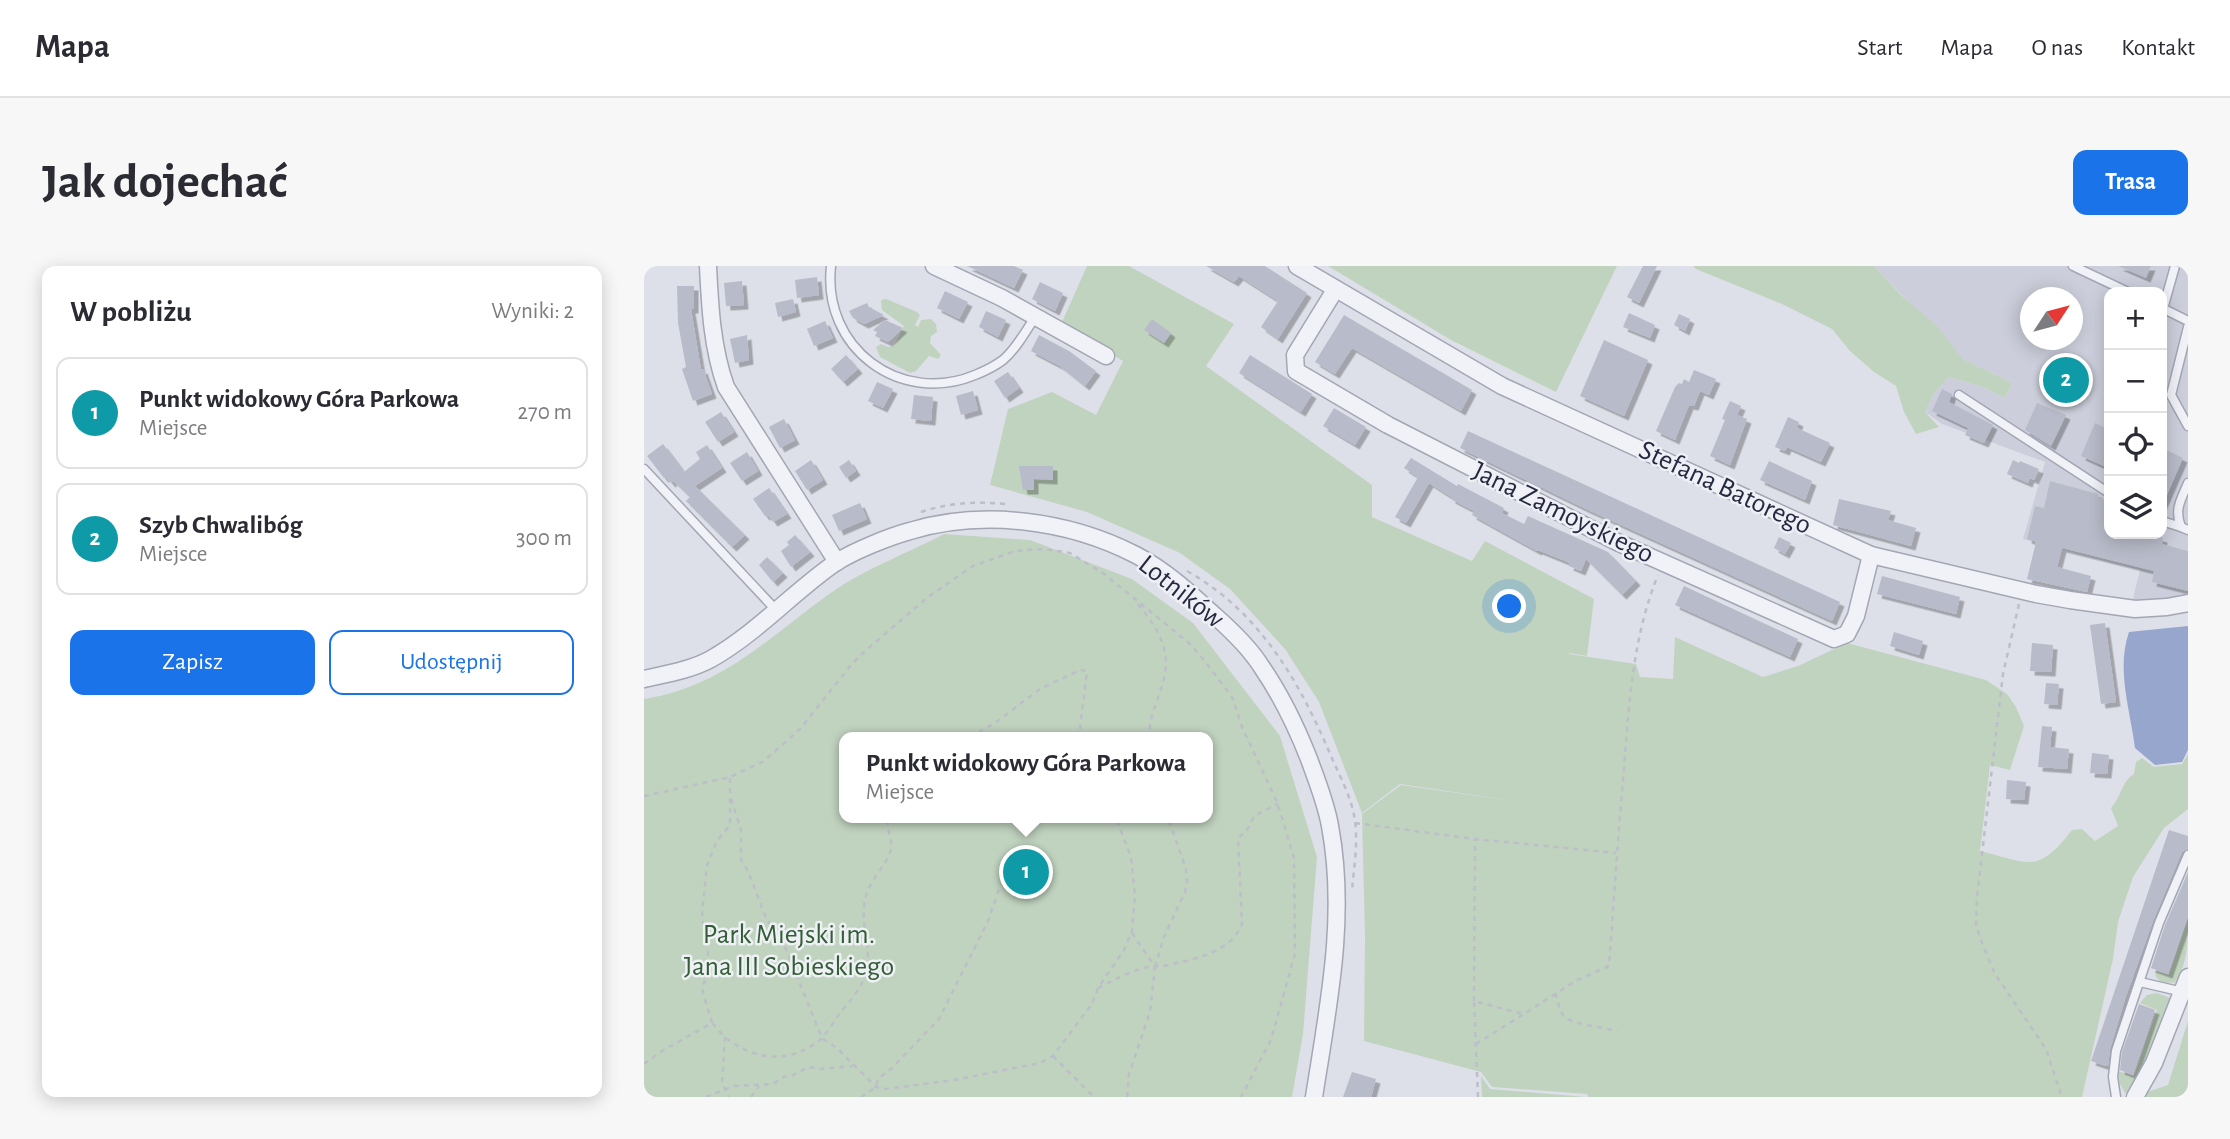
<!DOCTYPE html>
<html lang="pl">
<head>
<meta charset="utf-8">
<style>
  :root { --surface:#fff; --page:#f7f7f7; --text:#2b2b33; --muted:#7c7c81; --line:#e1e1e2; --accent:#1a73e8 }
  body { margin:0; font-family:"Alegreya Sans",sans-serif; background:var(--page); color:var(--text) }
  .controls { position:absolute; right:21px; top:21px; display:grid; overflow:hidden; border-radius:14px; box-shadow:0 4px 18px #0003 }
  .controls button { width:63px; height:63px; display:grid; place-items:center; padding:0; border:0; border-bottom:2px solid var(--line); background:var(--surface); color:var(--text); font:35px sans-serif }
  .compass { position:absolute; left:1376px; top:21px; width:63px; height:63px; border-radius:50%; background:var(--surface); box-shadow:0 4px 18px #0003; rotate:54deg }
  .you { position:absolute; left:866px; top:341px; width:24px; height:24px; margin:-18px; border:5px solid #fff; border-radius:50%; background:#1a73e8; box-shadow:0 0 0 10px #1a73e833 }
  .badge { display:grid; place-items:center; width:46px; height:46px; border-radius:50%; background:var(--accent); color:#fff; font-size:23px; font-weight:700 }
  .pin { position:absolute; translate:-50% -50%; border:4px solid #fff; box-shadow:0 2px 7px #0006 }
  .popup { position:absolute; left:195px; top:466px; width:374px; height:91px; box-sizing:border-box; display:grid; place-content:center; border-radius:14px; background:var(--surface); filter:drop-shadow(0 2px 5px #0005); font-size:23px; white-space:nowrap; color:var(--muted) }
  .popup b { font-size:26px; color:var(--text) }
  .popup::after { content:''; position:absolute; left:50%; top:100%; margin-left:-14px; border:14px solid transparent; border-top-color:var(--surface) }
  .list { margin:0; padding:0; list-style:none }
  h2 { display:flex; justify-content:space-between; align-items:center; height:91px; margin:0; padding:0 28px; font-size:30px }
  h2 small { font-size:23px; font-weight:400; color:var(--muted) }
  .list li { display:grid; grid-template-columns:46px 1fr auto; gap:21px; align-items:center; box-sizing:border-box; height:112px; margin:0 14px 14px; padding:0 14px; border:2px solid var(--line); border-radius:14px }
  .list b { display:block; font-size:26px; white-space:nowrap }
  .list p { margin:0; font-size:23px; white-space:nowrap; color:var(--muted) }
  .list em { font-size:23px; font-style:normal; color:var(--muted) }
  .actions { display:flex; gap:14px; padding:21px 28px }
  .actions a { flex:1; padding:16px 0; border:2px solid var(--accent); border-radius:14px; text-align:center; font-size:24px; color:var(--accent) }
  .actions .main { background:var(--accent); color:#fff }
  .icon { flex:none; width:38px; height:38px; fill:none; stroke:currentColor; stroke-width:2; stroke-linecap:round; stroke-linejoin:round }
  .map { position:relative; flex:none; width:1544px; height:831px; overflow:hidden; border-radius:14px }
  header { display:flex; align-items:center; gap:42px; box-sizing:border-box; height:98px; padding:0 35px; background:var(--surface); border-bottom:2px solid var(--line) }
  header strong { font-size:33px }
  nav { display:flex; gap:38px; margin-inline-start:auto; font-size:24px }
  .intro { display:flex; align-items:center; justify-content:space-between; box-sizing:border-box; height:168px; padding:0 42px }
  h1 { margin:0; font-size:49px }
  .button { padding:18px 32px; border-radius:14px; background:var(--accent); color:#fff; font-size:24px; font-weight:700 }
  main { display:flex; gap:42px; padding:0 42px }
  aside { flex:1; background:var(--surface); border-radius:14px; box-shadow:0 4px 18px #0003 }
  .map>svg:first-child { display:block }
  .built { fill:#cccfdb; fill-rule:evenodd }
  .green { fill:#c0d3bf; fill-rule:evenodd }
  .water { fill:#96a6cc }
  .building { fill:#b8bbc9; filter:url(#shadow) }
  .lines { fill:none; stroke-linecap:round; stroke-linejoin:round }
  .lane-casing { stroke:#a3a6b3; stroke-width:11 }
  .street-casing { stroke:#a3a6b3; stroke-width:19 }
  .path { stroke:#bcbec8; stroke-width:2.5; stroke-dasharray:5 5; stroke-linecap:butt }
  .lane { stroke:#f1f2f7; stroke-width:8 }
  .street { stroke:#f1f2f7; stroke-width:16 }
  .labels { text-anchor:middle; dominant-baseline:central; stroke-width:5; stroke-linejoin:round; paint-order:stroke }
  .street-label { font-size:28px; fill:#262a41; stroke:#eef0f6 }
  .park-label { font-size:28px; fill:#325e33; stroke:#eef0f6 }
</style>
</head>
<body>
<header>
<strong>Mapa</strong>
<nav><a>Start</a><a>Mapa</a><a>O nas</a><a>Kontakt</a></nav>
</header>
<div class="intro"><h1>Jak dojechać</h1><a class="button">Trasa</a></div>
<main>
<aside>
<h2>W pobliżu<small>Wyniki: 2</small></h2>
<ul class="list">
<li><span class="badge" style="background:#0f9aa8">1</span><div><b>Punkt widokowy Góra Parkowa</b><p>Miejsce</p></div><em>270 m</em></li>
<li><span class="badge" style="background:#0f9aa8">2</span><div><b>Szyb Chwalibóg</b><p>Miejsce</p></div><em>300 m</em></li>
</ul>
<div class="actions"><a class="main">Zapisz</a><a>Udostępnij</a></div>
</aside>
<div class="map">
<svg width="1544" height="831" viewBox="0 0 1544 831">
  <defs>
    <filter id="shadow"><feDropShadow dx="4.5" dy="4.5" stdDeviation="0" flood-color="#0004"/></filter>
  </defs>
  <rect width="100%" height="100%" fill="#dee0e9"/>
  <path class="built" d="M 1230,0 L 1544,0 L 1544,327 L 1517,334 L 1488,336 L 1496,304 L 1379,273 L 1401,196 L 1298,158 L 1281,146 L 1291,126 L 1305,111 L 1339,121 L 1361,132 L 1368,117 L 1319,93 ZM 1465,26 L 1518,26 L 1518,268 L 1465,268 ZM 1386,32 L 1428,32 L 1428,74 L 1386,74 Z"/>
  <g class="green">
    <path d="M 443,0 L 485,0 L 590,58 L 562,100 L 728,219 L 728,251 L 828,295 L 841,275 L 950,333 L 943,390 L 925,387 L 924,395 L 925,388 L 992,398 L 996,411 L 1029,413 L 1031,371 L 1119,411 L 1154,400 L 1203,377 L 1342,414 L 1363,428 L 1372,441 L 1380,460 L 1366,504 L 1346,499 L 1336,585 C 1386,597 1393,609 1428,564 L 1438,563 L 1451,575 L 1474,560 L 1467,542 C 1477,531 1478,515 1490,508 L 1492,496 L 1498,492 L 1510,501 L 1538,498 L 1544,488 L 1544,543 L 1520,562 L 1489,611 L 1474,656 L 1469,693 L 1438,831 L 944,831 L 943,828 L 848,821 L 837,806 L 720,775 L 721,670 L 718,548 L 757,519 L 904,540 L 756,518 L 718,547 L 675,436 L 641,383 L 586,323 L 536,287 L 443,246 L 346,219 L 364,143 L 408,126 L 452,149 L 479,95 L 418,56 Z"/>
    <polygon points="684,0 973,0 912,126 807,74"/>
    <polygon points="1049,0 1230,0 1257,29 1292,59 1319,93 1368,117 1361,132 1339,121 1305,111 1291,126 1281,146 1295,161 1272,168 1260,146 1252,120 1230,106 1206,85 1188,63 1138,38 1052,3"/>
    <polygon points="242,33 273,46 276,49 271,59 274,61 277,54 287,53 292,58 293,66 287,70 286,77 297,89 294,93 285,90 272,105 266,107 236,91 232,81 237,78 244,81 250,80 260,60 238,44 237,34"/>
    <path d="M 300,268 L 386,274 L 488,313 L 549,357 L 636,470 L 673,591 L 659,768 L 648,831 L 0,831 L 0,433 C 83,420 128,367 194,322 C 224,302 268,285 300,268 ZM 564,471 L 564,552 L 200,552 L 200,471 Z"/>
    <path d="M 1544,653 C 1544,674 1544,701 1530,717 L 1517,716 L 1512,711 L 1511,705 L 1525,709 Z"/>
    <polygon points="1512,727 1527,732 1529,736 1488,825 1481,827 1475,816 1474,805 1490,810 1513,744 1496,737 1503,729"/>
    <polygon points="1544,755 1544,831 1498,831 1500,827 1524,819"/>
    <polygon points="837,810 846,823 942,831 838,831"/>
  </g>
  <path class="water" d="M 1544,360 L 1544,484 L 1538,496 L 1511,499 L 1491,482 C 1486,443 1472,403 1485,366 Z"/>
  <g class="building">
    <polygon points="323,0 370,0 379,4 370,22"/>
    <polygon points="562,0 621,0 663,27 634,73 617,61 634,35 595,10 590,16"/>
    <polygon points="999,0 1013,0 995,37 983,31"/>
    <polygon points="1474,0 1507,0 1502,12"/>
    <polygon points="173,11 175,29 153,32 151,14"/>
    <polygon points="98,15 100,39 82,40 80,17"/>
    <polygon points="396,16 419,27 411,45 388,33"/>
    <polygon points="33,20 50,20 50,43 47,43 57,104 59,103 68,128 49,135 38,103 42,101 34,57"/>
    <polygon points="301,25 324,36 315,53 293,42"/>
    <polygon points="149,33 152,46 134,51 131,37"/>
    <polygon points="223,37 225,41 240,49 220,58 209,52 205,45"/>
    <polygon points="342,45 362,54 354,71 335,61"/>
    <polygon points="985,47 1011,59 1006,72 979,61"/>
    <polygon points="1035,48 1046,53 1041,65 1030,59"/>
    <polygon points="700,49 828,124 817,145 708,82 691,108 671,96"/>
    <polygon points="508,53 527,67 520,77 500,64"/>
    <polygon points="241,54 259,62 244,76 231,70 233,66 229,64"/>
    <polygon points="181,55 189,72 170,80 163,63"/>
    <polygon points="103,69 105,94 91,97 86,73"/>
    <polygon points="395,69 425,85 452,105 441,120 416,100 387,85"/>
    <polygon points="960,74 1004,94 980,150 936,130"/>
    <polygon points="202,89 214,103 199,116 187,103"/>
    <polygon points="606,89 668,128 657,146 595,107"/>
    <polygon points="1050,104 1072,113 1065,129 1056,125 1050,140 1045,139 1031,174 1012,165 1031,121 1035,117 1038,118 1040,113 1045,116"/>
    <polygon points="364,106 375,122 361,132 350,115"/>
    <polygon points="1419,106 1430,111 1425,122 1414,117"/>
    <polygon points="233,116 249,123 239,142 224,135"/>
    <polygon points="1298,123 1308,128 1305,136 1349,159 1340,177 1321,169 1324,162 1288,145"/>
    <polygon points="329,125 334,144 317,149 312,130"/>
    <polygon points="270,129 289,131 287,155 267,153"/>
    <polygon points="1086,135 1097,140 1093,149 1103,153 1086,199 1066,190 1081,154 1078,153"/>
    <polygon points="1393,137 1422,149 1407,180 1381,164"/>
    <polygon points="690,142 722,161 711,179 679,160"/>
    <polygon points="77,146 90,166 74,176 61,156"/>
    <polygon points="1144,151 1155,156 1153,162 1186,177 1177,196 1143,181 1141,185 1131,181"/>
    <polygon points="140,153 151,174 136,182 125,161"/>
    <polygon points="1451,157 1465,164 1465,194 1462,201 1437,190"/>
    <polygon points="824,165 1196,336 1188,355 942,243 816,182"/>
    <polygon points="19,178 40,206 56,193 52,186 63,179 78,202 51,220 101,269 88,281 42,235 46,231 29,215 27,217 22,211 20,212 3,190"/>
    <polygon points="1518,182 1539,192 1518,240"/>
    <polygon points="103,186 114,205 98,215 86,197"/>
    <polygon points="767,192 813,220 814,218 860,242 858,247 880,258 884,250 964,286 992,315 978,329 942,293 937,305 925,300 926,297 894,284 893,285 828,249 830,245 807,233 807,231 785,217 762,257 751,251 774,211 760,202"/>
    <polygon points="167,194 179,214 163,224 151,205"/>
    <polygon points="205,194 212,205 202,212 195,201"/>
    <polygon points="1369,194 1375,197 1376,195 1395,203 1390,214 1386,212 1384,217 1363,208"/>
    <polygon points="1125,195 1168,215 1161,234 1116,214"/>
    <polygon points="375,200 409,200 409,214 390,213 390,224 379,224"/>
    <polygon points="1406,215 1454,228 1454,232 1461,234 1460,239 1465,240 1465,268 1501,268 1519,272 1518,278 1544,285 1544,325 1508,316 1510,305 1418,282 1413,301 1447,310 1443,326 1383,313 1392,276 1383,273 1391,240 1400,242"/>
    <polygon points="125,222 143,248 129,256 124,249 121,250 109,233"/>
    <polygon points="1195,233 1247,245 1244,254 1272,262 1267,280 1189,259"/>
    <polygon points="216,237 223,253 195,265 188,249"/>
    <polygon points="151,269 166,286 147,301 137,285 145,279 143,276"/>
    <polygon points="1135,271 1147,277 1141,288 1130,282"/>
    <polygon points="123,291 139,307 129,316 115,299"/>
    <polygon points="1238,310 1316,331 1312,348 1233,328"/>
    <polygon points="1040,320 1154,373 1146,391 1031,339"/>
    <polygon points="1461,357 1472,436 1457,438 1446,359"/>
    <polygon points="1250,366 1279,375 1275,389 1246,380"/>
    <polygon points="1388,377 1409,379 1407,406 1386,405"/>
    <polygon points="1402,417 1415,418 1413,439 1400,438"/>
    <polygon points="1398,460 1408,461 1406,481 1425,483 1423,503 1394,501"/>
    <polygon points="1448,487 1465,489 1463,508 1446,507"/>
    <polygon points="1363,514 1382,516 1380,534 1362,533"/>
    <polygon points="1525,564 1544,570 1544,583 1538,586 1509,655 1481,733 1466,783 1464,800 1459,799 1447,795"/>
    <polygon points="1544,606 1544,650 1524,708 1507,702 1521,659"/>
    <polygon points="1495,738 1511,744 1489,809 1476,804 1478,786"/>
    <polygon points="708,806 732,813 727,831 699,831"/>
  </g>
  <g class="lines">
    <defs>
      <g id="lane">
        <path d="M 187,0 C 178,82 256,140 331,109 C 341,105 351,100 359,94 C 372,83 382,65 391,51"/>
        <polyline points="1429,0 1484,26"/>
        <polyline points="1518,42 1544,55"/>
        <polyline points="1519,43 1531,0"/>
        <polyline points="1544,61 1527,129 1544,160"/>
        <polyline points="1315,129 1465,227"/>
        <polyline points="0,203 132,344"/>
        <path d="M 1544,217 C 1537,234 1530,243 1537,261 L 1544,264"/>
        <polyline points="1518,255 1537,261"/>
        <polyline points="1496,716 1539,726"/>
        <polyline points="1472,831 1469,811 1472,785 1515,657 1544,589"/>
      </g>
      <g id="street">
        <path d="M 64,0 C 66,41 68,82 82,121 L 193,296"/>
        <polyline points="290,0 358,32 462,90"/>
        <polyline points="653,0 858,120 1227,289 1392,328 1426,334 1491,343 1523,341 1544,337"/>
        <polyline points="691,24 651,89 652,105 744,159 973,276 1190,373 1203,368 1212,350 1227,289"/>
        <path d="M 0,413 C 22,408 47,404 67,393 C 113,367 148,327 191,297 C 210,285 244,271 266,265 C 339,243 424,254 492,289 C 521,304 546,327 570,349 C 587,364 605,381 617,400 C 637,429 652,460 665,493 C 673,515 682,537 686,560 C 703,651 684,741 670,831"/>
        <polyline points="1491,831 1510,797 1544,711"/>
      </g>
    </defs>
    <use href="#lane" class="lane-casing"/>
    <use href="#street" class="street-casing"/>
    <g class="path">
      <path d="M 277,246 C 304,237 332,235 361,238"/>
      <path d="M 543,305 C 616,346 655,415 687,490 C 696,511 708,532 711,555 C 714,577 710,602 708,624"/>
      <path d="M 494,338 C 510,358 526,380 521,407 C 517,430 505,448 505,471"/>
      <polyline points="1375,338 1359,408 1333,631 1332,659 1338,677 1351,708 1402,783 1418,831"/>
      <polyline points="326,471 351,457 396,423 436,404 443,405 435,471"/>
      <polyline points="0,530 86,511 120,495 156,463 208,398 220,386 284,331 329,300 371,285 399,283 426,287 460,308 512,350 546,378 560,394 588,431 598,461 632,534 639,555 650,592 651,688 627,774 597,831"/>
      <polyline points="87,533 97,564 97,594 104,605 122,652 142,683 178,772 194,783 232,821 242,823 310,814 396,797 409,790 448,738 454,722 480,684 488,665 491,630 487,591 472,552"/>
      <polyline points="711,557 831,573 972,587"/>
      <polyline points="511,701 520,671 541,626 543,616 542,603 524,552"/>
      <path d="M 454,722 C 469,715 485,705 500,702 C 509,699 519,701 528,698 C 552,693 588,685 598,658 L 594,573 L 606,560 L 610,550 L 634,538"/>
      <path d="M 911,727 C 914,734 915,743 919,749 C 925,759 960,760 973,766"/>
      <polyline points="830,735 831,573"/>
      <polyline points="68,757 58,723 64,706 64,678 58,652 59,638 63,599 73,575 86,559 86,512"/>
      <polyline points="81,771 78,817 85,831"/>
      <polyline points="832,778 880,748"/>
      <polyline points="409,790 450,831"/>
      <path d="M 0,798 L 18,785 L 68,757 C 73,762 78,769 83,773 C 113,795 146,798 176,774 C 183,767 189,757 195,748 C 206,735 219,721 223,703 C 227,680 216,657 221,634 C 225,613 243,600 247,583 C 249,575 242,564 244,552"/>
      <polyline points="62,831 90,820 129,818 140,811 147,810 165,801 176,803 209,800"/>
      <polyline points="107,831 115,820"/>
      <polyline points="217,831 232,821 234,813 249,801 295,753 344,655 355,623 370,610 382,606"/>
      <polyline points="483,831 485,808 506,746 511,701 488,667"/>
      <path d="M 834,831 L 830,735 L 875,747 L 883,746 L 933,714 L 965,700 C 970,634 974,568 980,503 C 985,437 989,370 1014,309"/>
    </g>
    <use href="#lane" class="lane"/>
    <use href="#street" class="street"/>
  </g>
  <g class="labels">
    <g class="street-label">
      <text transform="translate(1081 222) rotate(25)">Stefana Batorego</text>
      <text transform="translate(919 247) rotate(26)">Jana Zamoyskiego</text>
      <text transform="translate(537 326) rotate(38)">Lotników</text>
    </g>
    <g class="park-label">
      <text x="145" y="669">Park Miejski im.<tspan x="145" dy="32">Jana III Sobieskiego</tspan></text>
    </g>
  </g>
</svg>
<div class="controls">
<button>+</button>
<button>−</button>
<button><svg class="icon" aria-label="locate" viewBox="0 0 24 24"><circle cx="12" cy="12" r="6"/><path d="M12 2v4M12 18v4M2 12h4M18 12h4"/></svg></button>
<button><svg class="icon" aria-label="layers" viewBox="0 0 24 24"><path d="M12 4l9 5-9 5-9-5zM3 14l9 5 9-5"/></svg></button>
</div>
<svg class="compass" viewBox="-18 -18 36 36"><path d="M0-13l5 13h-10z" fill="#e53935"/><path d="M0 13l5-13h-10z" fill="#7c7c81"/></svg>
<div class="you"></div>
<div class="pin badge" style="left:382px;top:606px;background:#0f9aa8">1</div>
<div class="popup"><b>Punkt widokowy Góra Parkowa</b>Miejsce</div>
<div class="pin badge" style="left:1422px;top:114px;background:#0f9aa8">2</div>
</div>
</main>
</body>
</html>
